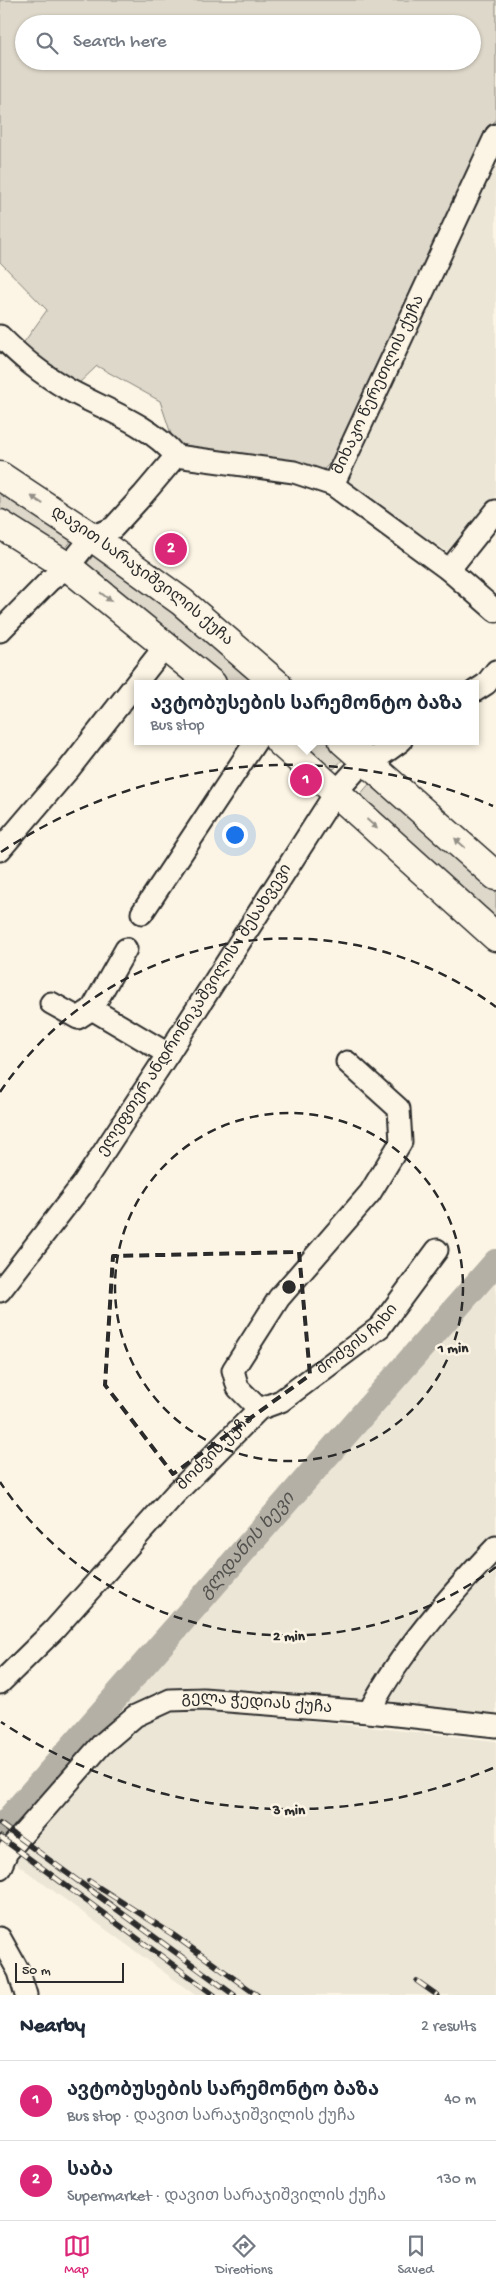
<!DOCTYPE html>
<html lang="en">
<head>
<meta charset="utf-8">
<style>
  :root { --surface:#fff; --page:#f6f6f7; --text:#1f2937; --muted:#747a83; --line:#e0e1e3; --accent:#db2777 }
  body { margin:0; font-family:"Gochi Hand","Noto Sans Georgian",sans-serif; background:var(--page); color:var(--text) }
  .scale { position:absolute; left:15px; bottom:12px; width:109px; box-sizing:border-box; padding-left:5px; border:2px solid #2b2b2b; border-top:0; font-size:14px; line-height:18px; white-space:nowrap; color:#2b2b2b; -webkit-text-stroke:4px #fcf5e5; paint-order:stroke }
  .you { position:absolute; left:234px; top:834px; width:18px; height:18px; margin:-12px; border:4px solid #fff; border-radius:50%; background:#1a73e8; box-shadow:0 0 0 8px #1a73e833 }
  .badge { display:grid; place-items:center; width:32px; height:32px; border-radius:50%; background:var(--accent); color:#fff; font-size:16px; font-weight:700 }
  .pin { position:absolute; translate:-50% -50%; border:2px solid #fff; box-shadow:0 1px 5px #0006 }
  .popup { position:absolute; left:134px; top:680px; width:345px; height:65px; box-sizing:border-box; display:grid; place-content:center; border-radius:0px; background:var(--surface); filter:drop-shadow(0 1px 4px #0005); font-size:16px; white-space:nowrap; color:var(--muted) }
  .popup b { font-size:19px; color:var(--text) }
  .popup::after { content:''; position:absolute; left:50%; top:100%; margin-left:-10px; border:10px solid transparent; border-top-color:var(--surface) }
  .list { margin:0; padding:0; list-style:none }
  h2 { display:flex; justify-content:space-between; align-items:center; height:65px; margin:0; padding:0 20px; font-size:21px }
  h2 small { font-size:16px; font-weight:400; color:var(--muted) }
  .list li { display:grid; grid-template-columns:32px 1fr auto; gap:15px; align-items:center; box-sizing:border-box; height:80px; padding:0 20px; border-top:1px solid var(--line) }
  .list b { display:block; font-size:19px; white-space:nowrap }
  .list p { margin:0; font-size:16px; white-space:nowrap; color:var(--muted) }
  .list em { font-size:16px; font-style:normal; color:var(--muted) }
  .icon { flex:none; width:28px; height:28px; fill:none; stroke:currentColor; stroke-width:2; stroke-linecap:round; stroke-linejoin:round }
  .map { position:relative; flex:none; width:496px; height:1995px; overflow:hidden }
  .search { position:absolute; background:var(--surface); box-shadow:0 1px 4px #0004; left:15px; right:15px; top:15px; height:55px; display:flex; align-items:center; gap:12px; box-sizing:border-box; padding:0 18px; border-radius:28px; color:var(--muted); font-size:19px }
  .sheet { height:225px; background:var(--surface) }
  nav { display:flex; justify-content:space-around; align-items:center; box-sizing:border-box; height:70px; border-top:1px solid var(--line); background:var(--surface); font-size:14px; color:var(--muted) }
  nav a { display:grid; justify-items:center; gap:2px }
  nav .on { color:var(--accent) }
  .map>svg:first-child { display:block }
  .built { fill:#ece6d7 }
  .green { fill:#ded8ca; stroke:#84827a; fill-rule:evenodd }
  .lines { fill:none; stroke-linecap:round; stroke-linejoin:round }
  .river { stroke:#b4b0a5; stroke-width:26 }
  .minor-casing { stroke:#2b2b2b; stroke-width:25 }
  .major-casing { stroke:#2b2b2b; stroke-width:31 }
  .minor { stroke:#fcf5e5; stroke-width:21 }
  .major { stroke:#fcf5e5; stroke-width:28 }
  .rail-casing { stroke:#2b2b2b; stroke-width:5.5 }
  .rail { stroke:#fcf5e5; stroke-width:4; stroke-dasharray:11; stroke-linecap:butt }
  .oneway { fill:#949088 }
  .marked { fill:none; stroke:#2b2b2b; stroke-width:4; stroke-dasharray:10 6; stroke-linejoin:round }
  .ring { fill:none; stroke:#2b2b2b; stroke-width:2.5; stroke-dasharray:9 6 }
  .labels { text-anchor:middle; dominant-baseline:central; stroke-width:5; stroke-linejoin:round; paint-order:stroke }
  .street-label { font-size:16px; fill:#2b2b2b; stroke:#fcf5e5 }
  .water-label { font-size:18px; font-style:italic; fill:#545350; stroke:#fcf5e5 }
  .centre { fill:#2b2b2b; stroke:#fcf5e5; stroke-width:2.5 }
  .ring-label { font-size:15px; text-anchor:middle; font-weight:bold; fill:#2b2b2b; stroke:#fcf5e5; stroke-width:5; stroke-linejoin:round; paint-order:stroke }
</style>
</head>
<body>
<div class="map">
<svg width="496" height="1995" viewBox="0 0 496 1995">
  <rect width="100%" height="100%" fill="#fcf5e5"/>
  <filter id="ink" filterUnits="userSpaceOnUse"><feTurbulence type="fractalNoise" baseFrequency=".02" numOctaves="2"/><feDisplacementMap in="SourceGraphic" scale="10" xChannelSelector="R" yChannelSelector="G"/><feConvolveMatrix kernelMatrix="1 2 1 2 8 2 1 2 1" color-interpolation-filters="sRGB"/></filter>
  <g filter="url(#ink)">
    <g class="built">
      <polygon points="496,147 496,495 451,554 342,481"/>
      <polygon points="496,1282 496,1717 398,1703 194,1686 114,1713 190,1624"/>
      <polygon points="178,1706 496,1741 496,1995 195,1995 14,1862 35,1835 122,1737"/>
    </g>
    <g class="green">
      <path d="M 0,0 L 496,0 L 496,118 L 331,462 L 323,470 L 185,450 L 172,437 L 160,401 L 97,366 L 77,385 L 22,345 L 47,310 L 0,262 ZM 24,24 L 472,24 L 472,61 L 24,61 Z"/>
      <polygon points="0,488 74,537 63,552 0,515"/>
      <polygon points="96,552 102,552 263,684 226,684 85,566"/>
      <polygon points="294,741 330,741 343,759 335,768 328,771"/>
      <polygon points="370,783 376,783 496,890 496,922 359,796"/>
    </g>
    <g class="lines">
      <path class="river" id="s1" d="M 0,1829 L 496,1262"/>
      <defs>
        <g id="minor">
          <path d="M 0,336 C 23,359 40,373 69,390 C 105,410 148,423 176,456 L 294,472 L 333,485 L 449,570 L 496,611"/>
          <path id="s2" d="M 333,485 L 496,135"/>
          <polyline points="449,570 496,511"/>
          <polyline points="0,631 50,580 68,567 92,537 113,528 143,495 176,456"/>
          <polyline points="475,691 486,684 496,671"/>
          <polyline points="0,850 69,769 166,645"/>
          <polyline points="142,913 256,741"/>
          <polyline points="126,949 92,1009 168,1054"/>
          <polyline points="51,1003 78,1018 92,1009"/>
          <path id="s3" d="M 0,1291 L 82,1185 L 168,1054 L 336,792 L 365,760 L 383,754 L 401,741"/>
          <polyline points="259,1409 238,1388 233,1370 279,1298 370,1193 401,1142 399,1109 347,1062"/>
          <path id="s4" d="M 0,1683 L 54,1630 L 175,1494 L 259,1409 L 281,1401 L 380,1327 L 437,1250"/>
          <path d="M 369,1712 C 398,1654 451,1594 496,1547"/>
          <path id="s5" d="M 0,1868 L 7,1852 L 101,1745 L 135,1716 L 170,1700 L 203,1699 L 369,1712 L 496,1726"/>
          <polyline points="0,1938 19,1972 26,1995"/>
        </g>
        <g id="major">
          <path id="s6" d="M 0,476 L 92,537 L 182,602 L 277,684"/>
          <polyline points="0,524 68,567 212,684"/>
          <polyline points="279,741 496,937"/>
          <polyline points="343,741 496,876"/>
        </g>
      </defs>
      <use href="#minor" class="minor-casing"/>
      <use href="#major" class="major-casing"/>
      <use href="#minor" class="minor"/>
      <use href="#major" class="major"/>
      <defs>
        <g id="rail">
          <polyline points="0,1824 234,1995"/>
          <polyline points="0,1837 214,1995"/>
          <polyline points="89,1881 172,1934 257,1995"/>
          <polyline points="417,1981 437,1995"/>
        </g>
      </defs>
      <use href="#rail" class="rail-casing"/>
      <use href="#rail" class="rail"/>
    </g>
    <defs><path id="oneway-solid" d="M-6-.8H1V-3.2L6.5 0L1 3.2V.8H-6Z" transform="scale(1.25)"/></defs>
    <g class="oneway">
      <use href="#oneway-solid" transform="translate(37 500) rotate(-146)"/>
      <use href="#oneway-solid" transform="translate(106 597) rotate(38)"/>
      <use href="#oneway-solid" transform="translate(372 824) rotate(42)"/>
      <use href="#oneway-solid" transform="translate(460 843) rotate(-138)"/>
    </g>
  </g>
  <path class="marked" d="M 299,1252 L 310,1375 L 173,1474 L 105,1385 L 113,1256 Z"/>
  <g class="ring">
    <circle cx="289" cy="1287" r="174"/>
    <path d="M496 1567A348 348 0 0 1 0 1482M0 1092A348 348 0 0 1 496 1007"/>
    <path d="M493 1768A522 522 0 0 1 1 1722M1 852A522 522 0 0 1 493 806"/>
  </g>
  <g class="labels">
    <g class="street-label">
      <text stroke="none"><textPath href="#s2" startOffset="110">მიხაკო წერეთლის ქუჩა</textPath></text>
      <text stroke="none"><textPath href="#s6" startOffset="174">დავით სარაჯიშვილის ქუჩა</textPath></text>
      <text stroke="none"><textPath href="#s3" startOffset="342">ელეფთერ ანდრონიკაშვილის I შესახვევი</textPath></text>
      <text stroke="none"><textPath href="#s4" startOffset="499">მოძვის ჩიხი</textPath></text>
      <text stroke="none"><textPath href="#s4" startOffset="316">მოძვის ქუჩა</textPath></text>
      <text stroke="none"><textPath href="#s5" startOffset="330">გელა ჭედიას ქუჩა</textPath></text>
    </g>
    <g class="water-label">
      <text stroke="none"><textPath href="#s1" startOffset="376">გლდანის ხევი</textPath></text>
    </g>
  </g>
  <circle cx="289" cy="1287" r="8" class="centre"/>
  <g class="ring-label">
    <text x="453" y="1352">1 min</text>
    <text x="289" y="1640">2 min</text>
    <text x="289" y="1814">3 min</text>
  </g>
</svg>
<div class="scale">50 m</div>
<div class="you"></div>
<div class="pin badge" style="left:306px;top:780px">1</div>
<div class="popup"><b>ავტობუსების სარემონტო ბაზა</b>Bus stop</div>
<div class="pin badge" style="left:171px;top:549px">2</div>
<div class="search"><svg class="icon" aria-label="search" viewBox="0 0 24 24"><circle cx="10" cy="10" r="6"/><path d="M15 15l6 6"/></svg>Search here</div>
</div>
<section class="sheet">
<h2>Nearby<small>2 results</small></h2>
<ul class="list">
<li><span class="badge">1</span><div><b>ავტობუსების სარემონტო ბაზა</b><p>Bus stop · დავით სარაჯიშვილის ქუჩა</p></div><em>40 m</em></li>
<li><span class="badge">2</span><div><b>საბა</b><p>Supermarket · დავით სარაჯიშვილის ქუჩა</p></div><em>130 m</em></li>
</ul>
</section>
<nav>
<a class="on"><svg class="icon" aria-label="map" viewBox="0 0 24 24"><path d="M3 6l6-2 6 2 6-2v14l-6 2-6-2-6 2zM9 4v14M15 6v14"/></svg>Map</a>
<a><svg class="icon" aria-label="directions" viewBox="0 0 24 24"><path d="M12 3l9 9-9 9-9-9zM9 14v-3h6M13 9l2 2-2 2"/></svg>Directions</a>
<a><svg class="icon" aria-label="saved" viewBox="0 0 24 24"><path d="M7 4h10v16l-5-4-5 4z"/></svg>Saved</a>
</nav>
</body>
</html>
